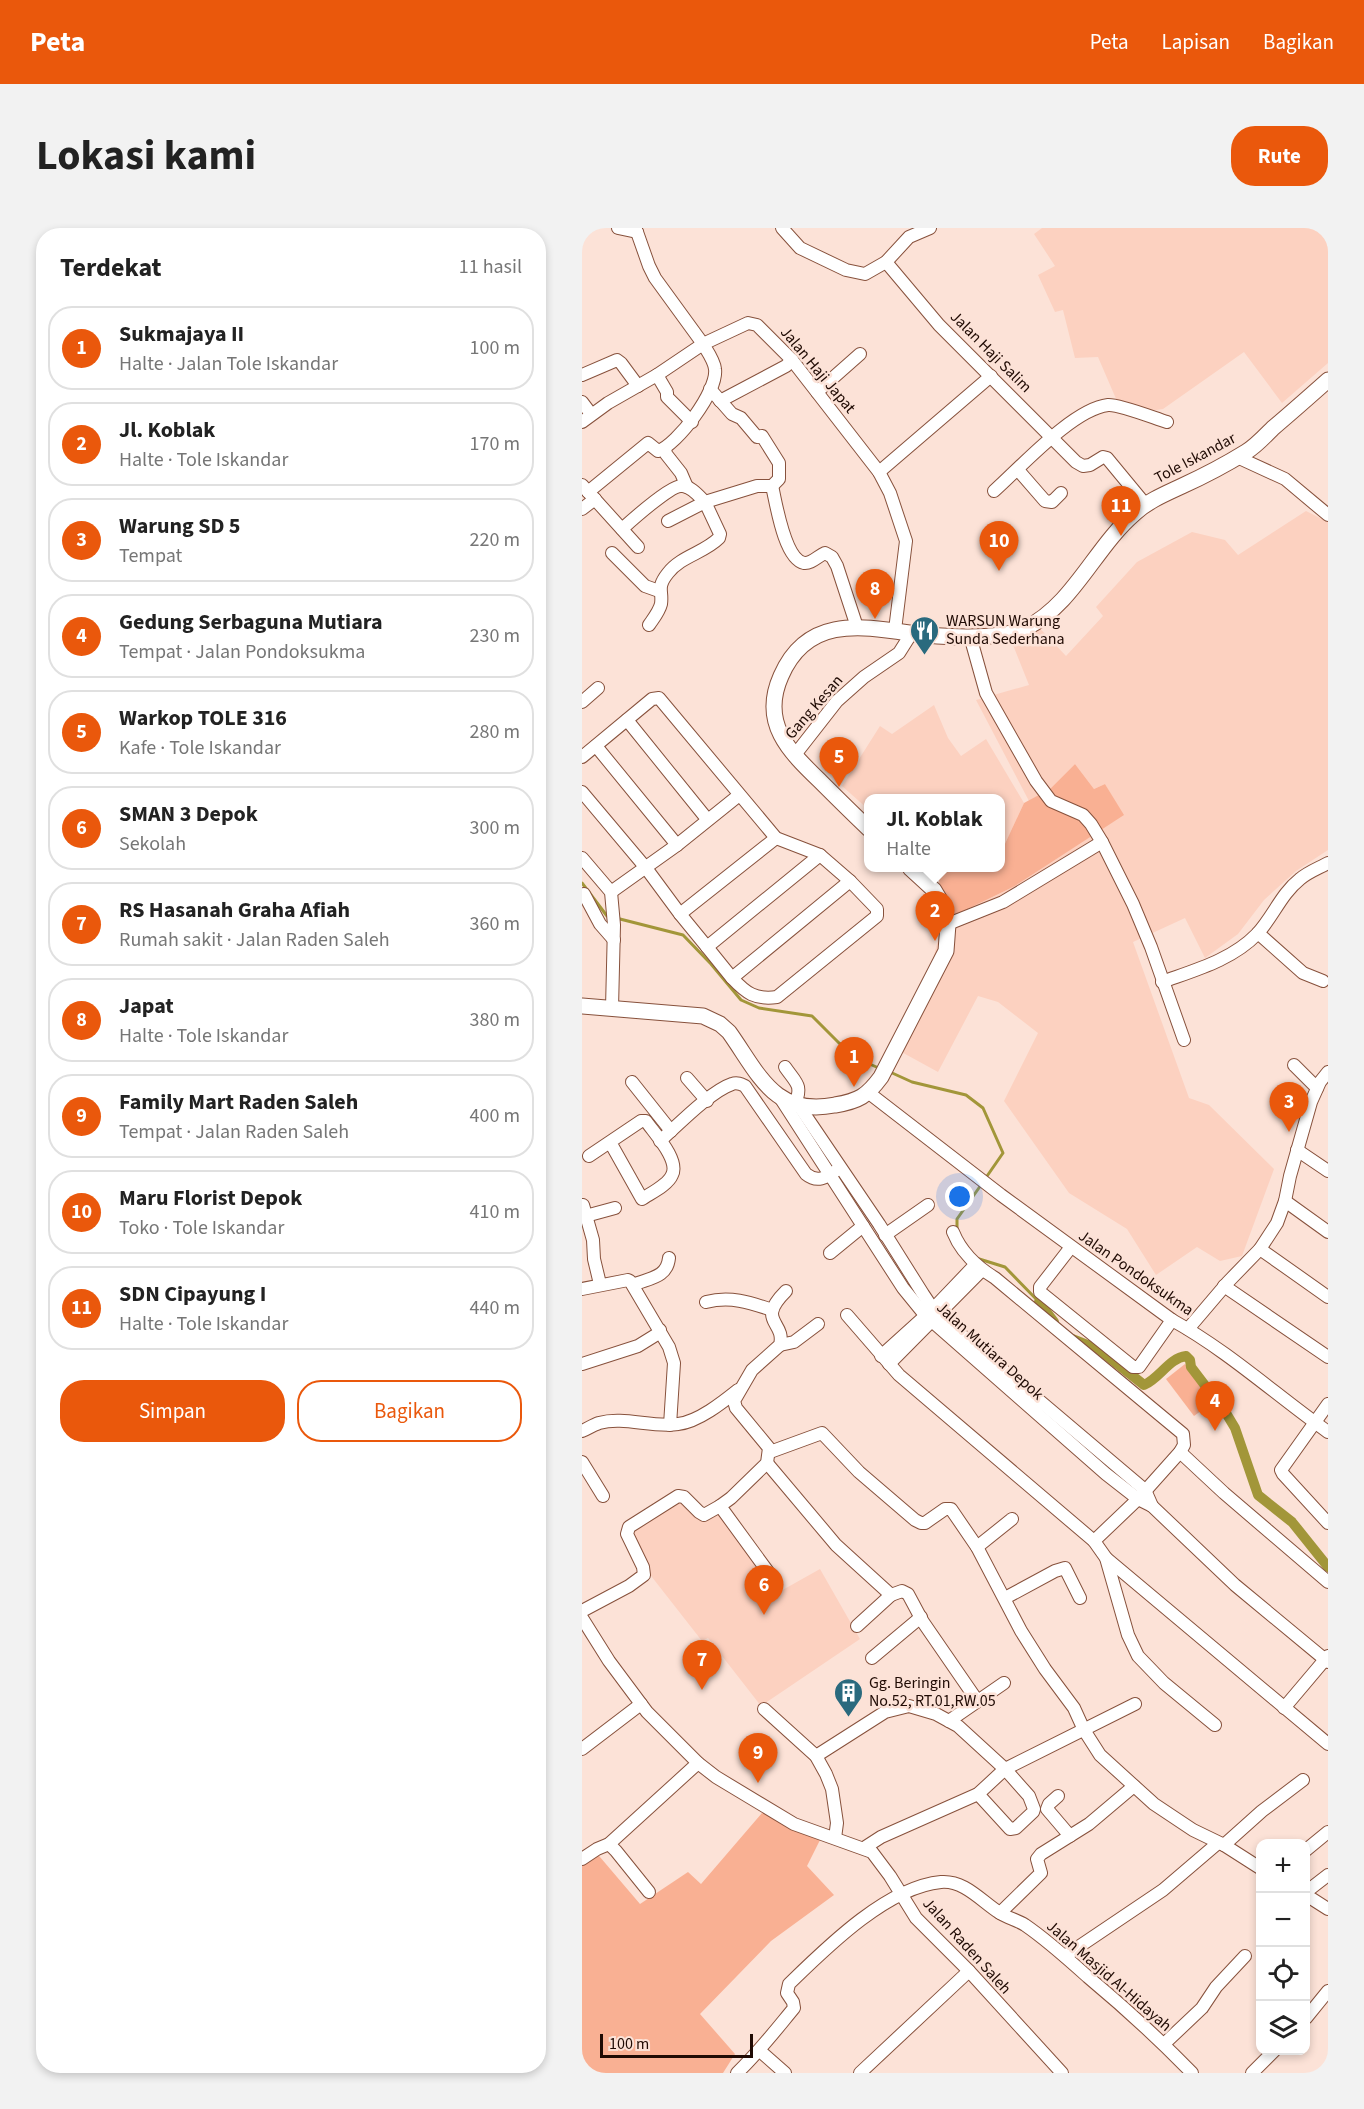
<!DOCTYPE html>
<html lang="id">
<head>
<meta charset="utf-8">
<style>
  :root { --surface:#fff; --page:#f2f2f2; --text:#222; --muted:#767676; --line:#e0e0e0; --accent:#ea580c }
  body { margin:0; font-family:"Source Sans 3",sans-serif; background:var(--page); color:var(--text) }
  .controls { position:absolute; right:18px; bottom:18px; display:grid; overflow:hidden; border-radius:12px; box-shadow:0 3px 9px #0003 }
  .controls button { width:54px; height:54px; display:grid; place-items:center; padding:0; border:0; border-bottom:2px solid var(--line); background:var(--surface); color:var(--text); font:30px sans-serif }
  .scale { position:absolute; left:18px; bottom:15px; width:153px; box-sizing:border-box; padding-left:6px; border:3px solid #200b04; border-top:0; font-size:16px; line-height:21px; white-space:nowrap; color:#200b04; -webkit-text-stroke:4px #fce2d7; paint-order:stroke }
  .you { position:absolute; left:378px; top:969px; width:21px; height:21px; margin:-15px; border:4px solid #fff; border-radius:50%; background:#1a73e8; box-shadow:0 0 0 9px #1a73e833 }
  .badge { display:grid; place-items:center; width:39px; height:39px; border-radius:50%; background:var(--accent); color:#fff; font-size:20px; font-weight:700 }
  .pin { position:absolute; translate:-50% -50px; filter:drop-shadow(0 2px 3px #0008) }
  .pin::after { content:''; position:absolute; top:32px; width:21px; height:18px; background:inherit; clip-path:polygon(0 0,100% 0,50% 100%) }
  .popup { position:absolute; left:282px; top:566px; width:141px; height:78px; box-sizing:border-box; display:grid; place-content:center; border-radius:12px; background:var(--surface); filter:drop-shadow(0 2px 4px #0005); font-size:20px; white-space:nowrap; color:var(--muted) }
  .popup b { font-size:22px; color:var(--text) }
  .popup::after { content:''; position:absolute; left:50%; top:100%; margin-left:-12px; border:12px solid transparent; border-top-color:var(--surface) }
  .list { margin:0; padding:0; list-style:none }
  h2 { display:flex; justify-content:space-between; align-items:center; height:78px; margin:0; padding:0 24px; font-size:26px }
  h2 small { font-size:20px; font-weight:400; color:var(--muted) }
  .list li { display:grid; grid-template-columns:39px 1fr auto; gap:18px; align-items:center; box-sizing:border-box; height:84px; margin:0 12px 12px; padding:0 12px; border:2px solid var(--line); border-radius:24px }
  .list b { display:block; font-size:22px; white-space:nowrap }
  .list p { margin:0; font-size:20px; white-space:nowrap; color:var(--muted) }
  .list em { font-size:20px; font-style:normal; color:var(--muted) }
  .actions { display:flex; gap:12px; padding:18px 24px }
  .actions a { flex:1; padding:14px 0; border:2px solid var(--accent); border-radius:24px; text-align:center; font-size:21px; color:var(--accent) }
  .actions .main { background:var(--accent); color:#fff }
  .icon { flex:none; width:33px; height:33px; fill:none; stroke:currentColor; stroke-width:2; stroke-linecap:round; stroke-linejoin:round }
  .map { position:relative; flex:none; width:746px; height:1845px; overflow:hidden; border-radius:24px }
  header { display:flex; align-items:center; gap:36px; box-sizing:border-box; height:84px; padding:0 30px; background:var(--accent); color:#fff }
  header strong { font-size:28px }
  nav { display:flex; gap:33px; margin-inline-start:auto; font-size:21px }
  .intro { display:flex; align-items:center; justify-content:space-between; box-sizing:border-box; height:144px; padding:0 36px }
  h1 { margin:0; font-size:42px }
  .button { padding:15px 27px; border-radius:24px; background:var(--accent); color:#fff; font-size:21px; font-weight:700 }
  main { display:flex; gap:36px; padding:0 36px }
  aside { flex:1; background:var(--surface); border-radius:24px; box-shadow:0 3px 9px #0003 }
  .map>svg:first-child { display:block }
  .built { fill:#fcd1c0 }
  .green { fill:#f9b093 }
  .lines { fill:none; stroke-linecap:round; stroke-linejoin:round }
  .stream { stroke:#a29639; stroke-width:3 }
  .canal { stroke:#a29639; stroke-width:10 }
  .minor-casing { stroke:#87513c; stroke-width:14 }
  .major-casing { stroke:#87513c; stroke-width:17 }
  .minor { stroke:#fff; stroke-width:12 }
  .major { stroke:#fff; stroke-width:15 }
  .labels { text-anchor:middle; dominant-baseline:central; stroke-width:5; stroke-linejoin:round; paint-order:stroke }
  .street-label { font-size:16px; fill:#200b04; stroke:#fce2d7 }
  .poi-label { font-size:16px; fill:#200b04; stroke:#fce2d7; text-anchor:start }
</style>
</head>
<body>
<header>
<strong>Peta</strong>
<nav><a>Peta</a><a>Lapisan</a><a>Bagikan</a></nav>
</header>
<div class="intro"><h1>Lokasi kami</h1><a class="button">Rute</a></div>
<main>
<aside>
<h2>Terdekat<small>11 hasil</small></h2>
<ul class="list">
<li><span class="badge">1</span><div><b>Sukmajaya II</b><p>Halte · Jalan Tole Iskandar</p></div><em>100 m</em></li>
<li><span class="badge">2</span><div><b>Jl. Koblak</b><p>Halte · Tole Iskandar</p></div><em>170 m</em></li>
<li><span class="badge">3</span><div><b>Warung SD 5</b><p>Tempat</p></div><em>220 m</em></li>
<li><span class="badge">4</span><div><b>Gedung Serbaguna Mutiara</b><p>Tempat · Jalan Pondoksukma</p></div><em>230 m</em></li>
<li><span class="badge">5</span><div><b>Warkop TOLE 316</b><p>Kafe · Tole Iskandar</p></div><em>280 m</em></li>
<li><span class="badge">6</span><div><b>SMAN 3 Depok</b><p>Sekolah</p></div><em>300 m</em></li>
<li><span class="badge">7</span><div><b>RS Hasanah Graha Afiah</b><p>Rumah sakit · Jalan Raden Saleh</p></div><em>360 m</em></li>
<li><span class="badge">8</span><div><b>Japat</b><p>Halte · Tole Iskandar</p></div><em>380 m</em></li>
<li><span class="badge">9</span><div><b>Family Mart Raden Saleh</b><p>Tempat · Jalan Raden Saleh</p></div><em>400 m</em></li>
<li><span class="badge">10</span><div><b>Maru Florist Depok</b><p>Toko · Tole Iskandar</p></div><em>410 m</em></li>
<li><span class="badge">11</span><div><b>SDN Cipayung I</b><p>Halte · Tole Iskandar</p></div><em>440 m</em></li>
</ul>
<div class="actions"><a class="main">Simpan</a><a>Bagikan</a></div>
</aside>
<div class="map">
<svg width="746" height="1845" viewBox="0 0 746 1845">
  <rect width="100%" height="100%" fill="#fce2d7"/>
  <g class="built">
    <polygon points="460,0 746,0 746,135 700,175 662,124 581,181 541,187 516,129 493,130 481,82 473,84 456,47 473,38 452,6"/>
    <polygon points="724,283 740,291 746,286 746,622 714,643 682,672 656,706 623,730 603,690 551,714 607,870 627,877 692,941 660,1028 638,1033 615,1019 574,1047 545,1001 487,965 422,873 456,805 416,774 396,768 356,844 314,821 351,731 361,693 433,658 541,587 523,556 512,561 493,536 468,561 447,573 394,472 447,457 427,407 450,392 484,428 521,388 514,379 555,334 610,304 643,312 656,327"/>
    <polygon points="352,477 366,510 379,528 404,511 442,575 421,620 419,619 419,570 287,570 287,582 260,558 298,498 310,506"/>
    <polygon points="344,640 368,640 357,652"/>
    <polygon points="96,1270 120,1289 139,1281 197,1364 238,1341 278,1411 179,1478 126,1410 120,1413 66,1344 46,1304"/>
  </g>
  <g class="green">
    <polygon points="493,536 512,561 523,556 542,587 433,658 361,693 357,652 368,640 419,640 419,619 421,620 442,575 468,561"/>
    <polygon points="603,1136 631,1174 612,1188 584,1151"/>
    <polygon points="180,1585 239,1610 225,1638 252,1667 189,1713 118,1786 153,1826 141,1845 5,1845 0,1839 0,1631 12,1622 58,1676 106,1644 119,1656"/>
  </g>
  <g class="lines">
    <g class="stream">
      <polyline points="0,655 25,688 28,689"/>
      <polyline points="34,690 101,707 129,736 159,772 177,780 230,788 257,815 283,834 299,841"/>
      <polyline points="308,844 330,854 384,867 401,880 421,925 403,951"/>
      <polyline points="375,1002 375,991 399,957"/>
      <polyline points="394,1030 423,1039 457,1074"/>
    </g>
    <g class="canal">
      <polyline points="457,1074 472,1094"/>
      <path d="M 490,1111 L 518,1122 L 562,1157 C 578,1150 587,1130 604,1128 L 608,1132 L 609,1139 L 644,1185 L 653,1200 L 676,1267 L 710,1294 L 746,1339"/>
    </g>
    <defs>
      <g id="minor">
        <polyline points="36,0 55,4"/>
        <polyline points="200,0 218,20 264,42 283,46 304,34 327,9 348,0"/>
        <polyline points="55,4 67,38 73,50 121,116 166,95 175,97 210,132 297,244 308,265 324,313 313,402"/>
        <polyline points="304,34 357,97 494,234 501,238 508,237 521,229 525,230 563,276"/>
        <polyline points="0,147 35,132 39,135 56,158"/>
        <polyline points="75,147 85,164 85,169 110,194"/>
        <polyline points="235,164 278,126"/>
        <polyline points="138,173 204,138 210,132"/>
        <polyline points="0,174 9,186"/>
        <path d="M 0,194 L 26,175 L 75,147 L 121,116 C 125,123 132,132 133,141 C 136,163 95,217 76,223 L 66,215 L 6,264"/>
        <polyline points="83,221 84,226 99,245 105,259"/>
        <polyline points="655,229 703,251 746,287"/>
        <polyline points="436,242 463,273 470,274 479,265"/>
        <polyline points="297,244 409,148"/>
        <polyline points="0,257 56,319"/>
        <path d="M 190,258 C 194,274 202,331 222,335 C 229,336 236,328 243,325 L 250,329 L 255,338 L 275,399"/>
        <path d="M 412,263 C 439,239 491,181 526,177 C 537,176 572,190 585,194"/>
        <polyline points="0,281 13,271"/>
        <path d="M 40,301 C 50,292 88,258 99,258 C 108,257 117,268 123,274 L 175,258 L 190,258 L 197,251 L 197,235 L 180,208 L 175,209 L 159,190 L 150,186 L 128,161"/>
        <polyline points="30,325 63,358 77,363"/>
        <path d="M 67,397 C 71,391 77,384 79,376 C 81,362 74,360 86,345 C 99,328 122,325 137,310 L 138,306 L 123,274 L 86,293"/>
        <polyline points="388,408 404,465 454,553 469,573 501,587 509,596 520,614 551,676 569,719 602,812"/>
        <polyline points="0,474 16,460"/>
        <polyline points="45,492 125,591"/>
        <polyline points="14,518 95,617"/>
        <polyline points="212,528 255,473 282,449 317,425 329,406"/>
        <path d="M 0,529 L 70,471 L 77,470 L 194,610 L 238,627 L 268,653 L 295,681 L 295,688 L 195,769 C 173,772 164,765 150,750"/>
        <polyline points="0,564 64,640 98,686 194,610"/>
        <polyline points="0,630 29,664 32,697 30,780"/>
        <polyline points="29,664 95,617 156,568"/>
        <polyline points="2,666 18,696 32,712"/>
        <polyline points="98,686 125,719 238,627"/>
        <polyline points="366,696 421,674 520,614"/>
        <polyline points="676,705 721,745 741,753"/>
        <polyline points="125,719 150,750 268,653"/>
        <path d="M 580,754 C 613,742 650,732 675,706 C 691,689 699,666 718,651 C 726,644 737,640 746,635"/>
        <polyline points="712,837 735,860"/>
        <path d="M 203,839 C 214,855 221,857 213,876"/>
        <polyline points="105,850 125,873"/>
        <polyline points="50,854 89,903"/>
        <path d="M 287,865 L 419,967 L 590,1092 C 646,1123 694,1167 746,1204"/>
        <polyline points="199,871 321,1060 343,1087 524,1246 556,1271 570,1278 653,1357 746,1434"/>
        <polyline points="217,878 297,996 341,1066 351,1081 369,1098 563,1262 570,1278"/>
        <path d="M 78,913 C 96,897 129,863 150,856 C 155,854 159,856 163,858 L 224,946 C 235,955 244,950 255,942"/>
        <polyline points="715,922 746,943"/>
        <path d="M 7,928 L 59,893 L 64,893 C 72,905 98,932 90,947 C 86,957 69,965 60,971 L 28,914"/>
        <polyline points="703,973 746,1004"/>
        <polyline points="1,977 11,1012 12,1031 18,1056"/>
        <polyline points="0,989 33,980"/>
        <path d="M 371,1004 C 379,1024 395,1039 413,1050 L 601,1206 L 602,1217 L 598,1224 L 556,1271 L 512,1313"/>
        <polyline points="303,1007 346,977"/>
        <polyline points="489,1019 458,1059 458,1064 551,1139 557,1139 590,1092"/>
        <polyline points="678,1021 746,1069"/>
        <polyline points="248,1025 281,998"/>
        <path d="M 51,1057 C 67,1050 85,1050 87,1030"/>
        <polyline points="642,1058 746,1129"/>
        <polyline points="0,1061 46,1052 48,1053 87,1119 92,1135 88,1197"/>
        <path d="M 124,1074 C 148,1068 167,1074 190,1082"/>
        <polyline points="265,1087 317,1147 512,1313 524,1330 546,1407 556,1428 582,1455 633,1497"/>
        <polyline points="606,1101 646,1054 678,1021 695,995 703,973 708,948 729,874 738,854 746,844"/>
        <polyline points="198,1117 212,1114 236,1096"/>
        <polyline points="299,1128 351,1081 393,1037"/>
        <polyline points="0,1136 56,1118 77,1105 78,1102"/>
        <polyline points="307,1136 400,1042"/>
        <polyline points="746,1176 699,1242 701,1246 746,1295"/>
        <path d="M 0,1203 C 5,1201 11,1197 17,1195 C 42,1188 70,1200 96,1196 C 116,1194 141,1174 156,1162"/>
        <polyline points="188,1224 240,1205 277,1244 333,1292 339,1295 343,1295 363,1281 369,1281 395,1319 439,1403 463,1441 492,1480 502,1502 518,1527 572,1576 611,1602 642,1617 678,1640"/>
        <polyline points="598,1224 642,1265 746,1354"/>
        <polyline points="0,1234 21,1268"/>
        <polyline points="185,1235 254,1317 309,1367 320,1363 326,1366 341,1394 392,1468"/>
        <polyline points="395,1319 430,1291"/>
        <polyline points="524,1330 746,1516"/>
        <path d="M 192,1352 L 138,1278 L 149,1270 L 185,1235 L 187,1220 L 154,1180 L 152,1173 L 170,1142 L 198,1117 C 204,1093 173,1094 204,1063"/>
        <polyline points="423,1370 473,1343 483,1340 498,1370"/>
        <polyline points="0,1383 47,1358 62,1347 61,1339 45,1306 47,1299 96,1268 102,1269 117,1284 122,1287 138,1278"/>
        <polyline points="0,1390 27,1433 65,1484 116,1535 134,1549 212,1596 290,1624 308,1648 334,1690 387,1743 480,1845"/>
        <polyline points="275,1398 309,1367"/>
        <polyline points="290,1430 339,1389"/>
        <polyline points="702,1480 746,1428"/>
        <polyline points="182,1481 234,1528 244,1546 250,1561 255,1595 253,1610"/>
        <polyline points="367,1493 422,1455"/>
        <polyline points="0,1521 59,1476"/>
        <polyline points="234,1528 303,1484 327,1478 354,1486 376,1498 423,1541 447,1568 452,1581 451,1584 434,1600 428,1601 396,1566"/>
        <polyline points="476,1568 467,1576 465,1581 488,1608"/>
        <polyline points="27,1616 34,1623 67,1664"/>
        <polyline points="642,1617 680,1583 721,1552"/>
        <polyline points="282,1620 299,1609 396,1566 423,1541 553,1476"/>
        <polyline points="724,1622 746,1604"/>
        <polyline points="0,1631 15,1621 27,1616 116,1535"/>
        <polyline points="724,1664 746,1647"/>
        <polyline points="724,1667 746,1681"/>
        <polyline points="418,1685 459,1645 455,1631 459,1626 507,1596 552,1558"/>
        <polyline points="483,1728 581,1662 636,1615"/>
        <polyline points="724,1790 746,1763"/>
        <polyline points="582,1816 620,1780 634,1759 663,1728"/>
        <polyline points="178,1823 203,1845"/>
        <path d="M 155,1845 C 176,1825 193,1803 212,1780 L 211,1774 L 205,1765 L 207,1756 C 244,1720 305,1659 359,1654 C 383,1652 400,1674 418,1685 C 426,1690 435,1692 443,1697 C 465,1712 486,1731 506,1749 C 542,1779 577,1811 610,1845"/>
        <polyline points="278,1845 387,1743"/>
        <polyline points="670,1845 693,1822"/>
      </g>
      <g id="major">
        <path d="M 287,601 C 270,585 254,569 238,553 C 207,523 178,495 199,448 C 224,390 275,397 327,405 C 356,409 418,413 444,400 C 492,376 513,319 553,285 C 566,273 583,266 600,258 C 622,248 643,237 664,224 C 674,218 683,208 691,200 C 710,184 728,168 746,152"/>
        <path d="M 0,778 L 121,788 L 138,796 L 147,804 C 177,846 192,889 253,877 C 277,873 285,868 299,849 L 364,723 L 366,696 L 358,672 L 352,662 L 328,640"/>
      </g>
    </defs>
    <use href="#minor" class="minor-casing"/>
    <use href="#major" class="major-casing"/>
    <use href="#minor" class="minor"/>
    <use href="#major" class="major"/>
  </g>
  <defs>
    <symbol id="restaurant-pin" viewBox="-11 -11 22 30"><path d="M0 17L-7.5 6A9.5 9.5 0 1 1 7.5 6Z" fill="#2a6a7e" stroke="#fce2d7"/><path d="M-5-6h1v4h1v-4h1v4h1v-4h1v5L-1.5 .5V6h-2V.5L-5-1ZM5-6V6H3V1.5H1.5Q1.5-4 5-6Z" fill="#fff"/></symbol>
    <symbol id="building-pin" viewBox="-11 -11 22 30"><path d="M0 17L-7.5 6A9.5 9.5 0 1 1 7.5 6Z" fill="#2a6a7e" stroke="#fce2d7"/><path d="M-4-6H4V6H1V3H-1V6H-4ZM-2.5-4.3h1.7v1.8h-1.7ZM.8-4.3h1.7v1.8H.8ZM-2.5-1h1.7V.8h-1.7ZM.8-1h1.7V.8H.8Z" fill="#fff"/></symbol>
  </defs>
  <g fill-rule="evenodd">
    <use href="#restaurant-pin" x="326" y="386" width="33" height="45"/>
    <use href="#building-pin" x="250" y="1448" width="33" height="45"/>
  </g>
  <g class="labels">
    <g class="street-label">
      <text transform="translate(409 124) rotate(45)">Jalan Haji Salim</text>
      <text transform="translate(236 142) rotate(50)">Jalan Haji Japat</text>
      <text transform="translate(613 230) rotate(-28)">Tole Iskandar</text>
      <text transform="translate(232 479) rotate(-49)">Gang Kesan</text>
      <text transform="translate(554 1045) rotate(35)">Jalan Pondoksukma</text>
      <text transform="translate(408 1123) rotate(42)">Jalan Mutiara Depok</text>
      <text transform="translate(385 1718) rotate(48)">Jalan Raden Saleh</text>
      <text transform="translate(527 1748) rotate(41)">Jalan Masjid Al-Hidayah</text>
    </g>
    <g class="poi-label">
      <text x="364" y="393">WARSUN Warung<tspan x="364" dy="18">Sunda Sederhana</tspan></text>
      <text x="287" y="1455">Gg. Beringin<tspan x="287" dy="18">No.52, RT.01,RW.05</tspan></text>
    </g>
  </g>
</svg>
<div class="controls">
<button>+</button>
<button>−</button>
<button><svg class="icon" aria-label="locate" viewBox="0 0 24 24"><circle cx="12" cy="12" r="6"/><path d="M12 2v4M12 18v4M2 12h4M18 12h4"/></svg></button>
<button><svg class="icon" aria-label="layers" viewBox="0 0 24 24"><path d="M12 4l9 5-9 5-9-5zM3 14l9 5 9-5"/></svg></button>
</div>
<div class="scale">100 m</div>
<div class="you"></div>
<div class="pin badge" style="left:272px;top:859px">1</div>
<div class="pin badge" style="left:353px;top:713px">2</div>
<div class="popup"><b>Jl. Koblak</b>Halte</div>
<div class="pin badge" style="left:707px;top:904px">3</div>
<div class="pin badge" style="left:633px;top:1203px">4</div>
<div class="pin badge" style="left:257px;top:559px">5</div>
<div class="pin badge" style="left:182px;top:1387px">6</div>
<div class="pin badge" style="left:120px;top:1462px">7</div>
<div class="pin badge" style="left:293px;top:391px">8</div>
<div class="pin badge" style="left:176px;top:1555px">9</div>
<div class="pin badge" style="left:417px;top:343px">10</div>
<div class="pin badge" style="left:539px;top:308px">11</div>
</div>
</main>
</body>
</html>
